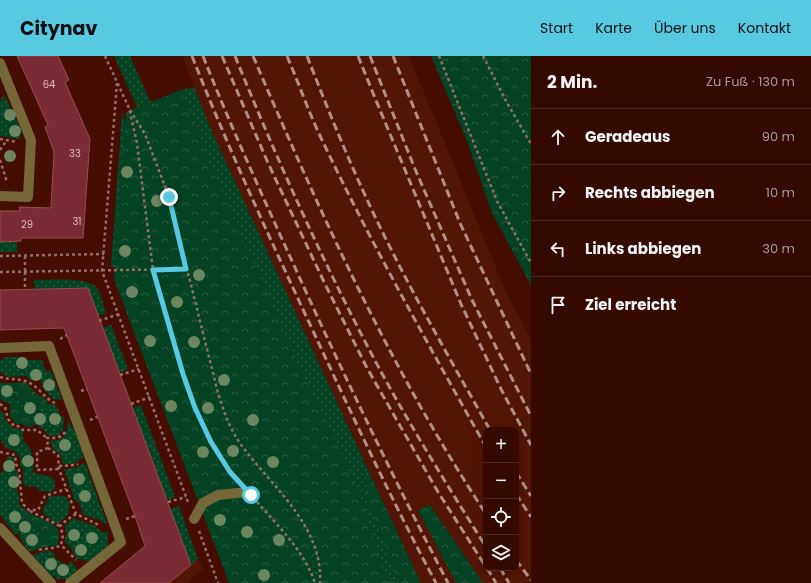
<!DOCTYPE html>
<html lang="de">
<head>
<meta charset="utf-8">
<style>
  :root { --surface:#340a02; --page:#3f1811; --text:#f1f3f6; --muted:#a99a99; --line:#4e2b24; --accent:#58c9e3 }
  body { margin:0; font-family:Poppins,sans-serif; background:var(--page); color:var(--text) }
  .controls { position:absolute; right:12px; bottom:12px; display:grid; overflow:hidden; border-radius:8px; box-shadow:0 2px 6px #0003 }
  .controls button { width:36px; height:36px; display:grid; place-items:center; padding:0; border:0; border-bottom:1px solid var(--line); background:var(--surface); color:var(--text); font:20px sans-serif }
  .stop { position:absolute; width:12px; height:12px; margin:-9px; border:3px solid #58c9e3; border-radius:50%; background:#fff }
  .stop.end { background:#58c9e3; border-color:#fff; box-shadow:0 1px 4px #0008 }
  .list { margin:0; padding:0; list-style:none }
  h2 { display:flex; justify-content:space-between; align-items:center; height:52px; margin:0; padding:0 16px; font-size:17px }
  h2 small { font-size:13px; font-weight:400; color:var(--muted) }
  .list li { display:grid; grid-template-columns:26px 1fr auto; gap:12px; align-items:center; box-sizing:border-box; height:56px; padding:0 16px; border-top:1px solid var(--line) }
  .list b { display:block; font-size:15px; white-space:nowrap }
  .list em { font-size:13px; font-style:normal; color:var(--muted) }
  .icon { flex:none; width:22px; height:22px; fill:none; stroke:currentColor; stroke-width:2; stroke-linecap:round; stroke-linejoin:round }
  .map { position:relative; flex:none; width:531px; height:527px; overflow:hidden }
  header { display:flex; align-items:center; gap:24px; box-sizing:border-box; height:56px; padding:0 20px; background:var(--accent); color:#111 }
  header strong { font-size:19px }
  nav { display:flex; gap:22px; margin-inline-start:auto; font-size:14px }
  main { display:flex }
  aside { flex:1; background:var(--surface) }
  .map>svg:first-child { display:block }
  .built { fill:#531505; fill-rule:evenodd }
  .grass { fill:url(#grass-dots) }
  .forest { fill:url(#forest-crowns) }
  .building { fill:#7a2b36; stroke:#9c4b53 }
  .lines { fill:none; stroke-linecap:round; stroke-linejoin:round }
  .path { stroke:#966e65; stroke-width:2.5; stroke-dasharray:3 3; stroke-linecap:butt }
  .lane { stroke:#756838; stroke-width:10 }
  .rail { stroke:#b29088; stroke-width:3; stroke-dasharray:8 4; stroke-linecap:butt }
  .tree { fill:#6b8661 }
  .route { stroke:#58c9e3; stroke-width:5 }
  .labels { text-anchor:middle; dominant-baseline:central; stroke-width:4; stroke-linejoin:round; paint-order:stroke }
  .number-label { font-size:10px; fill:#debcbb }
</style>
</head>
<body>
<header>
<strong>Citynav</strong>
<nav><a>Start</a><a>Karte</a><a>Über uns</a><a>Kontakt</a></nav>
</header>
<main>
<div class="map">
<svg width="531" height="527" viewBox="0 0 531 527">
  <defs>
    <pattern id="grass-dots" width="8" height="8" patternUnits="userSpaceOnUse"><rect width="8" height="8" fill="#034223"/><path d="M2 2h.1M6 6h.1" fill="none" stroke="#295d43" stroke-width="1.8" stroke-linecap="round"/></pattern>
    <pattern id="forest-crowns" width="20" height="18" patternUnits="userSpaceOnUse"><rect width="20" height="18" fill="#034223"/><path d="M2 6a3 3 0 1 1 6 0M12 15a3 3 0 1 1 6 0" fill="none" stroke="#295d43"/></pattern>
  </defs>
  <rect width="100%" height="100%" fill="#460e02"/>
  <g class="built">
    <path d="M 182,0 L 409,0 L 509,243 L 531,282 L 531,527 L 421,527 L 210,71 ZM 486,374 L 516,374 L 516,512 L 486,512 Z"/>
    <polygon points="198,503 203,513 189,525 190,527 169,527"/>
  </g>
  <g class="grass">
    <polygon points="114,0 130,0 157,60 197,76 181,34 194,31 210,71 366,409 366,440 399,527 327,527 152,84"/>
    <polygon points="4,39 21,73 20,83 0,80 0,45"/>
    <polygon points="122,57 132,86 144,210 111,211"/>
    <polygon points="17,185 17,196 0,196 0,186"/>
    <path d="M 34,224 C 47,224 88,221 96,231 C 101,236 104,251 106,257 L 98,260 L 35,234 Z"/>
    <polygon points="111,269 128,313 119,317 102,272"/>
    <polygon points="6,301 24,301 28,304 42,304 46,315 51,315 62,344 53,343 43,332 41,324 29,324 26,320 8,321 0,316 0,304"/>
    <polygon points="0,327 14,327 13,342 20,345 29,345 47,353 47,348 54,348 58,353 60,360 64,361 63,374 57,380 50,380 38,369 32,369 25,351 4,346 0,342"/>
    <polygon points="141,349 175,441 167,444 133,352"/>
    <path d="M 0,355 L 5,358 L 5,364 L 13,372 L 19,372 L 23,376 L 23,384 L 31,393 L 31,398 L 33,403 L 33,416 C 42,420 47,418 55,424 L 55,432 L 52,436 L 40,435 L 36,431 L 25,430 L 23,426 L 23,413 L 20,409 L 20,401 L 14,395 L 6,392 L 0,383 Z"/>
    <path d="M 68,363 L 72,372 L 75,373 L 78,380 L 78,386 L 82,391 L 83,402 L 80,403 L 74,408 L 63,408 L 60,398 L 53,393 L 50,385 C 66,384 67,378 68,363 Z"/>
    <polygon points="8,400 10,400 14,403 15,412 18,416 17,434 19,439 19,448 28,456 24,463 38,473 43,491 33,495 29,495 23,487 19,478 15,478 0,459 0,419 5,411"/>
    <polygon points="83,407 85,407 107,467 104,468 100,464 83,459 79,446 75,445 64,413 76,412"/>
    <polygon points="50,440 65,440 70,447 68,459 59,467 55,467 43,458 43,453"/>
    <polygon points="179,450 198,503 191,509 170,453"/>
    <polygon points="73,462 95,470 103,477 108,475 108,489 90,506 76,502 71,492 65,486 66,477 65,470"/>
    <polygon points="48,494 54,497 55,502 66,509 71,505 78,515 69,523 58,523 49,518 33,499"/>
  </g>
  <g class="forest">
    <polygon points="431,0 531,0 531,229 492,157 467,85"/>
    <polygon points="181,34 207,101 301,314 362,442 380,506 389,527 229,527 114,223 126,56"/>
    <polygon points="25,326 39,340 42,340 47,344 47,353 38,353 29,345 20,345 13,341 14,327"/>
    <polygon points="10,347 25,351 33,371 26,371 23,368 16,368 10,361"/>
    <polygon points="366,409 421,527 399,527 366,440"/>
    <polygon points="430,449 483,527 456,527 418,454"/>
    <polygon points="28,456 53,468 59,475 58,488 55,490 43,491 38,473 24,463"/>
  </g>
  <g class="building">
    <polygon points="17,0 58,0 69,24 65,26 90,83 83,182 21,182 21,185 0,186 0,155 20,155 19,151 51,152 54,96 45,71 48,69"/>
    <polygon points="88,232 191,509 169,527 100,527 145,490 135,460 64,272 0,274 0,234"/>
  </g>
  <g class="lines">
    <g class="path">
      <polyline points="105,0 129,52 137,87 153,214 183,318 195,352 211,386 230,416 236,423"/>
      <polyline points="439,0 497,145 531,207"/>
      <polyline points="483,0 506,45 531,88"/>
      <polyline points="117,27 102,215 188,446"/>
      <path d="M 130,54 L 145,78 L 169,141 L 218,337 C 224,356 230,374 242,390 C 273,432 323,470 320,527"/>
      <polyline points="0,83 17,86"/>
      <polyline points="0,94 7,84"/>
      <polyline points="0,104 7,126"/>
      <polyline points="0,200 104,198"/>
      <polyline points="25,200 25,216"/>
      <polyline points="0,216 186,213"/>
      <polyline points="25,216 25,234"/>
      <polyline points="99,265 119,258"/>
      <polyline points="60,283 67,279"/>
      <polyline points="120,319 139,313"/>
      <path d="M 0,321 C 9,324 19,322 28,326 C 39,331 45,343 55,347"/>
      <polyline points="81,335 87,333"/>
      <polyline points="0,348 5,351 8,363 14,370 18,370 23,374 37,374 47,382"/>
      <polyline points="131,348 150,341"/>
      <polyline points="90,364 97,361"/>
      <polyline points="65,376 62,380 54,382 47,382 48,392 58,399 59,413 76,458 99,469"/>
      <polyline points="48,392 37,396 37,414 59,413"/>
      <polyline points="0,396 15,399 16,408 19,413 22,447 29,454 38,454 45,440 66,433"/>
      <polyline points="59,410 76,409 78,408"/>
      <polyline points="168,446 186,441"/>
      <path d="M 257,446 C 279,471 304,495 315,527"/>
      <polyline points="30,455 60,470"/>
      <polyline points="76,458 68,463 60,470 63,479 61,489 76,504"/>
      <polyline points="126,463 135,460"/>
      <polyline points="199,475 218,527"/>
      <path d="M 39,494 C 48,491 53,494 61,489"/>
    </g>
    <g class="lane">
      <polyline points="0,7 31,84 28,141 0,140"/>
      <polyline points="0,292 49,290 121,486 70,527"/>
      <polyline points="194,463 203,447 218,439 248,436"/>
      <polyline points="0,472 51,527"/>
    </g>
    <g class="rail">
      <path d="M 192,0 C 229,94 271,185 314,277 C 353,361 392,445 436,527"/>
      <path d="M 203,0 C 229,66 258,130 287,194 C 338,307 391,418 448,527"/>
      <polyline points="222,0 268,107 325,228 367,312 438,436 486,511"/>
      <path d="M 235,0 C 278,106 325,211 379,312 C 412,373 449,432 486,491"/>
      <path d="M 253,0 C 321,159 391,314 486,458"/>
      <path d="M 287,0 C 299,28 309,57 322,84 C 372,189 429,290 486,391"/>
      <path d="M 307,0 C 330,59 354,118 382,175 C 415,243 453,308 490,374"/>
      <polyline points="358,0 375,42 461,248 501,333 531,389"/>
      <polyline points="370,0 415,113 472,244 531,360"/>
      <polyline points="393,0 460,167 531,318"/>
      <polyline points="516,416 531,440"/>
      <polyline points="516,438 531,461"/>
      <polyline points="516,504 531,524"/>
      <polyline points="487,512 496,527"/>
      <polyline points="500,512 509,527"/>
    </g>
  </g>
  <g class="tree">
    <circle cx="10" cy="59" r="6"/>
    <circle cx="15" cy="75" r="6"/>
    <circle cx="10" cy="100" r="6"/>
    <circle cx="127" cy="116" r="6"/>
    <circle cx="157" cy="145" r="6"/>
    <circle cx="125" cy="195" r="6"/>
    <circle cx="199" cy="219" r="6"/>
    <circle cx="132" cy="236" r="6"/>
    <circle cx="177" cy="246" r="6"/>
    <circle cx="150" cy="285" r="6"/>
    <circle cx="194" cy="286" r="6"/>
    <circle cx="22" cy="307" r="6"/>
    <circle cx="36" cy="319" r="6"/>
    <circle cx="224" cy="324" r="6"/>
    <circle cx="49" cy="329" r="6"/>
    <circle cx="7" cy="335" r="6"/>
    <circle cx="171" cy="350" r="6"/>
    <circle cx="30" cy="352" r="6"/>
    <circle cx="208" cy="352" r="6"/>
    <circle cx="40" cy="363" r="6"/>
    <circle cx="55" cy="363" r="6"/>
    <circle cx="253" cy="364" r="6"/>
    <circle cx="14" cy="384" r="6"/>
    <circle cx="65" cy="389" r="6"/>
    <circle cx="233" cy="395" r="6"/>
    <circle cx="203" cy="396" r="6"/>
    <circle cx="28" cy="405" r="6"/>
    <circle cx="273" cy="406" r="6"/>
    <circle cx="9" cy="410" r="6"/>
    <circle cx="79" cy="423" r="6"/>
    <circle cx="14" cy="426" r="6"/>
    <circle cx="85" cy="440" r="6"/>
    <circle cx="15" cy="461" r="6"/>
    <circle cx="220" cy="464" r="6"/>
    <circle cx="25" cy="471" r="6"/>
    <circle cx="247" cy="476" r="6"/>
    <circle cx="74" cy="479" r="6"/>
    <circle cx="92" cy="482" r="6"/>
    <circle cx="32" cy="484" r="6"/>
    <circle cx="279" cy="484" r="6"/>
    <circle cx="81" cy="494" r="6"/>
    <circle cx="51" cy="508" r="6"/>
    <circle cx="63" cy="514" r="6"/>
    <circle cx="264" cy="519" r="6"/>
  </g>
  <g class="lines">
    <polyline class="route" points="169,141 186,213 153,214 183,318 195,352 211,386 230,416 251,439"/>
  </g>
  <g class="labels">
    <g class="number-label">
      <text x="49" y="28">64</text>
      <text x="75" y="97">33</text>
      <text x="77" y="165">31</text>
      <text x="27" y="168">29</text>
    </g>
  </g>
</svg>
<div class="controls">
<button>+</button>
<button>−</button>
<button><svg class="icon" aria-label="locate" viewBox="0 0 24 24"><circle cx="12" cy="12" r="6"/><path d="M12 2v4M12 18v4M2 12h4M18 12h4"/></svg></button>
<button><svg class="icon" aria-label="layers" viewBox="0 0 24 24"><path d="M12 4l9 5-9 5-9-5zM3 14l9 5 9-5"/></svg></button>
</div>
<div class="stop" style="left:251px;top:439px"></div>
<div class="stop end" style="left:169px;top:141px"></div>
</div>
<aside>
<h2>2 Min.<small>Zu Fuß · 130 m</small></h2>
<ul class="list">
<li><svg class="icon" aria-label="ahead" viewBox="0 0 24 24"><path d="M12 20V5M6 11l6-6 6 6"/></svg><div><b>Geradeaus</b></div><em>90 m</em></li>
<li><svg class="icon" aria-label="right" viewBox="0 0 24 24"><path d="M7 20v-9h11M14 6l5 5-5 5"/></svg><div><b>Rechts abbiegen</b></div><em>10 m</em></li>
<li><svg class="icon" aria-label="left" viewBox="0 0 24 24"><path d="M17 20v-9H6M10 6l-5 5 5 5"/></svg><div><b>Links abbiegen</b></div><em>30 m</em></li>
<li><svg class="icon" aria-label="arrive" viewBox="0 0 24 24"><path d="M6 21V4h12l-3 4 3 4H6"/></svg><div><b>Ziel erreicht</b></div></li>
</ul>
</aside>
</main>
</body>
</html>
